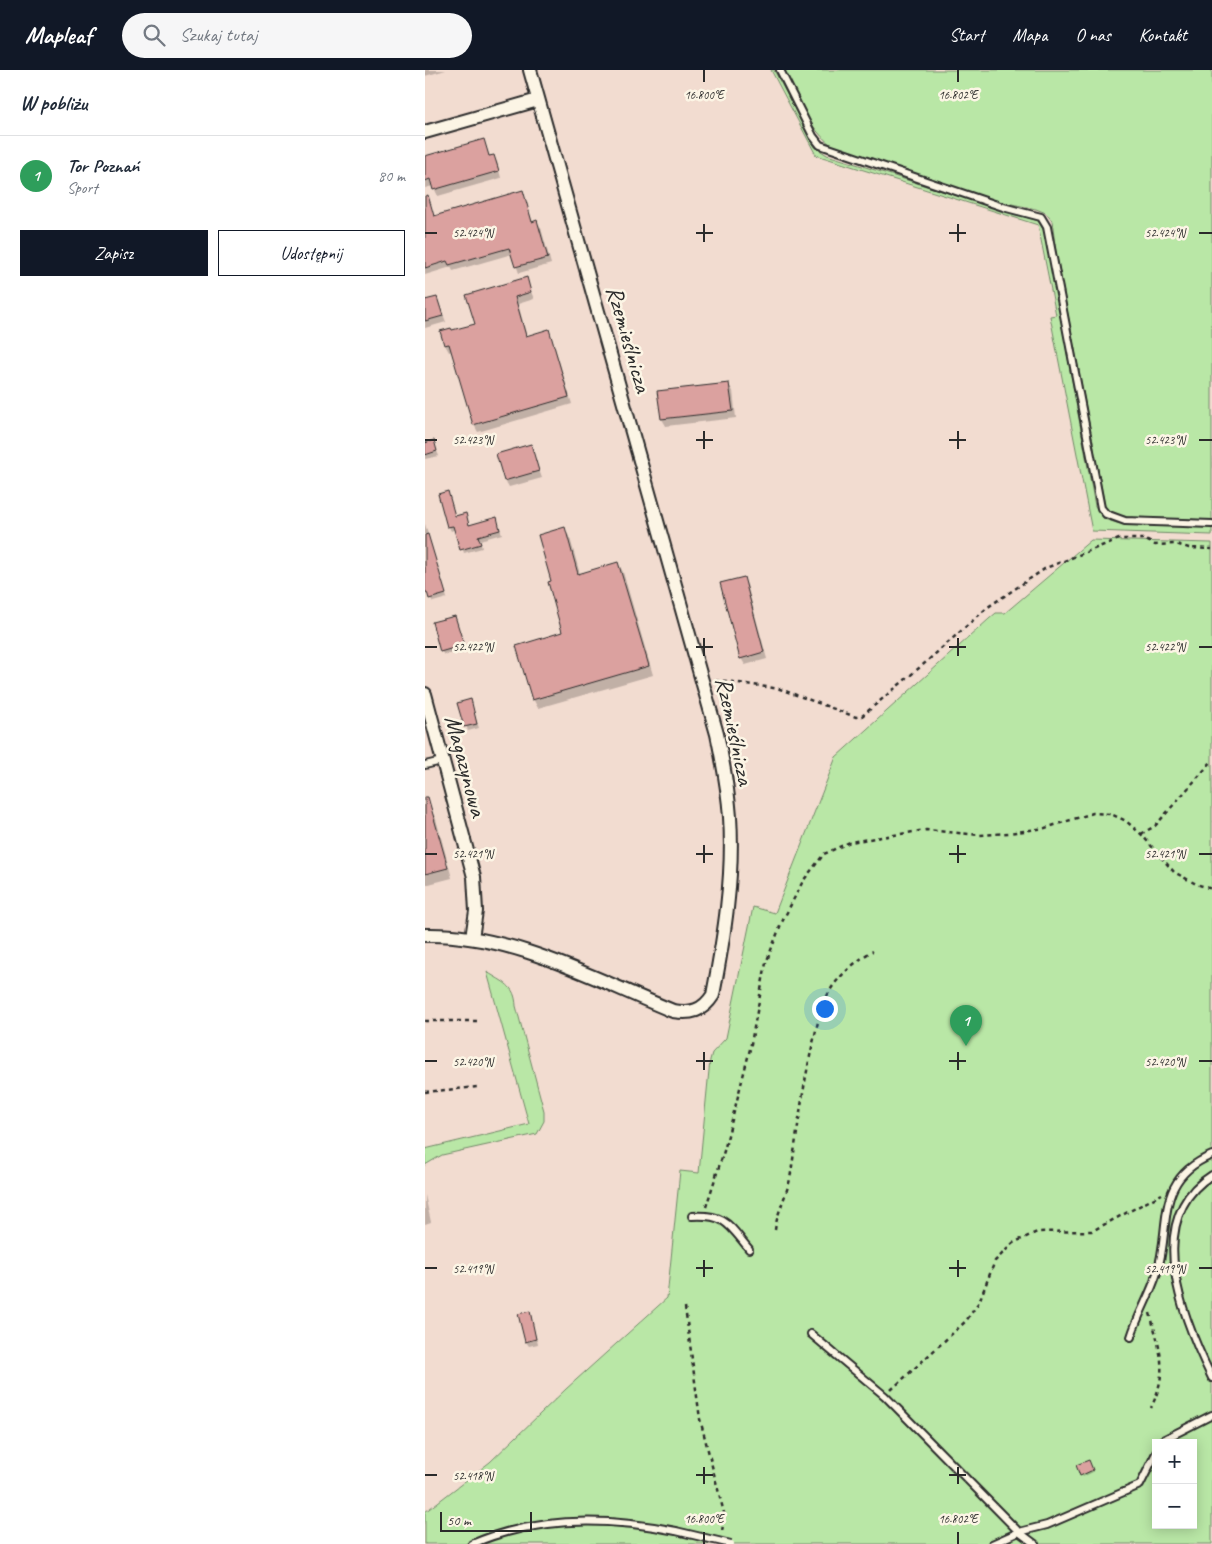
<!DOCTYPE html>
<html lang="pl">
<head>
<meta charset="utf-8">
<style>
  :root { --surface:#fff; --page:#f6f6f7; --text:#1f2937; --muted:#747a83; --line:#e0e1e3; --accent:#111827 }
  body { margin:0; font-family:Caveat,sans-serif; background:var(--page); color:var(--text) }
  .controls { position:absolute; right:15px; bottom:15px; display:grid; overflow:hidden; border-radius:0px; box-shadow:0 2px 12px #0003 }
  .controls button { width:45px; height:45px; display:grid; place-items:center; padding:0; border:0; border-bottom:1px solid var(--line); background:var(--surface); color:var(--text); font:25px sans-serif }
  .scale { position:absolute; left:15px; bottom:12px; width:92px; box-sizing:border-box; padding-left:5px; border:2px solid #2b2b2b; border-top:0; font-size:14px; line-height:18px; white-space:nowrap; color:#2b2b2b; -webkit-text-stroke:4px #fcf5e5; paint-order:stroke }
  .you { position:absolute; left:399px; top:938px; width:18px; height:18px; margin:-12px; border:4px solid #fff; border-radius:50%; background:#1a73e8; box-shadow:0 0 0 8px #1a73e833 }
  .badge { display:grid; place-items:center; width:32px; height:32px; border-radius:50%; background:var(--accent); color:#fff; font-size:16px; font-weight:700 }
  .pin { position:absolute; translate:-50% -41px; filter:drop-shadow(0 1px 2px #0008) }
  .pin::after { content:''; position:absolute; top:26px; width:18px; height:15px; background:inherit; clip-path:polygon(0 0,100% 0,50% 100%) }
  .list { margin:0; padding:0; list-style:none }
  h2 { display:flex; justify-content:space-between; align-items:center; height:65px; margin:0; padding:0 20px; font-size:21px }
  h2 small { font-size:16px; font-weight:400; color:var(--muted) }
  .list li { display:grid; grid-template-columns:32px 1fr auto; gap:15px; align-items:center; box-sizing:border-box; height:80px; padding:0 20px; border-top:1px solid var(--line) }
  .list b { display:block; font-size:19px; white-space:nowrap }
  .list p { margin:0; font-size:16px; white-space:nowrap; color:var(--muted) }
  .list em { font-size:16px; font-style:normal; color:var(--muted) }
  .actions { display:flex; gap:10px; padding:15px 20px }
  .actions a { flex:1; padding:11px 0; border:1px solid var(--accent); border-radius:0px; text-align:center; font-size:18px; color:var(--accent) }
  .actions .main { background:var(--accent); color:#fff }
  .icon { flex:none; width:28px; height:28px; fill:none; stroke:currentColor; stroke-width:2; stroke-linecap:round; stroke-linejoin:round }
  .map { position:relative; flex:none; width:787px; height:1474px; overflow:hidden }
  header { display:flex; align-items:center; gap:30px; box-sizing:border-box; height:70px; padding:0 25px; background:var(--accent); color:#fff }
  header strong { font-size:24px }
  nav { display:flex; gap:28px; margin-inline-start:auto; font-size:18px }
  .search { width:350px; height:45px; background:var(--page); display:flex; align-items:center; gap:12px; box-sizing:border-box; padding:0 18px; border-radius:28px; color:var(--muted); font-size:19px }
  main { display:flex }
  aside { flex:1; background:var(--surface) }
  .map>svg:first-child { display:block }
  .green { fill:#b9e7a6; stroke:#728968; fill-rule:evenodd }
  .shadow { fill:#0003 }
  .building { fill:#dba19f; stroke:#2b2b2b }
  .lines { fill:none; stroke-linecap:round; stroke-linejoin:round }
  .lane-casing { stroke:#2b2b2b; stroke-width:10 }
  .street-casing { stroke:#2b2b2b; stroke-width:16 }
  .path { stroke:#2b2b2b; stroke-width:2.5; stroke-dasharray:4 4; stroke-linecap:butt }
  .lane { stroke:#fcf5e5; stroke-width:6 }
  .street { stroke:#fcf5e5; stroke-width:12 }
  .lane-bridge-casing { stroke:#2b2b2b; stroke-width:10; stroke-linecap:butt }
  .lane-bridge { stroke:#fcf5e5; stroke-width:6 }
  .ticks { fill:none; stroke:#2b2b2b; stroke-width:2 }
  .labels { text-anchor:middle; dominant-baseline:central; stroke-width:5; stroke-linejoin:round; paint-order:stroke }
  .street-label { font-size:24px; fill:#2b2b2b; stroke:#fcf5e5 }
  .ticks-label { font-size:12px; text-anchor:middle; fill:#2b2b2b; stroke:#fcf5e5; stroke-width:5; stroke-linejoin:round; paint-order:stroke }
</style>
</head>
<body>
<header>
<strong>Mapleaf</strong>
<div class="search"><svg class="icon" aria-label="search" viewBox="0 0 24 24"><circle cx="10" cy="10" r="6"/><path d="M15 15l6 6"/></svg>Szukaj tutaj</div>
<nav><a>Start</a><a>Mapa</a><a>O nas</a><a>Kontakt</a></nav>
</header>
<main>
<aside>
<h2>W pobliżu<small></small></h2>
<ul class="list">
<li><span class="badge" style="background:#2e9e5b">1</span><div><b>Tor Poznań</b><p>Sport</p></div><em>80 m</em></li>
</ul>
<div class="actions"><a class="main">Zapisz</a><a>Udostępnij</a></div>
</aside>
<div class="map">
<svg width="787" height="1474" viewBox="0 0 787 1474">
  <rect width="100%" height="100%" fill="#f2dcd0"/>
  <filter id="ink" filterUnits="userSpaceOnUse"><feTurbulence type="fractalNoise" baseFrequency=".02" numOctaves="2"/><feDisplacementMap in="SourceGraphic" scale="10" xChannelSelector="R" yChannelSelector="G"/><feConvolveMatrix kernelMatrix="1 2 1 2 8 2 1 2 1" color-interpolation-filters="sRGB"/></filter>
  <g filter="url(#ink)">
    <g class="green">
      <polygon points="346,0 349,0 390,77 402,85 613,151 620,163 670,436 679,449 692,453 787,457 787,465 667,461 625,246 631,245 613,155 391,85"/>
      <path d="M 359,0 L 787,0 L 787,450 L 703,447 L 685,443 L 680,436 L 631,182 L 627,151 L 621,143 L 611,139 L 577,132 L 417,82 C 386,66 374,30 359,0 Z"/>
      <path d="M 666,470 L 787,473 L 787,1474 L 0,1474 L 0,1442 L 65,1392 L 141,1319 L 242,1228 L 255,1101 L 274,1103 L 285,990 L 287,983 L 301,968 L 328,837 L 350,843 L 411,687 L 564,549 L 571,543 L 580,543 ZM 731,1373 L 768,1373 L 768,1455 L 731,1455 Z"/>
      <path d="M 62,902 C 79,913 90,915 91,936 L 119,1041 L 119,1051 L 112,1064 L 17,1085 L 0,1095 L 0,1079 L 104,1054 Z"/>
    </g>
    <g class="shadow">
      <polygon points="0,0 21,0 0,6"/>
      <polygon points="59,71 65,87 68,86 72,92 76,108 13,126 8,116 0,118 0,91"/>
      <polygon points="98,122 108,153 112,152 116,158 126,194 94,203 87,184 28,201 26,197 0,205 0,135 4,134 10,147"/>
      <polygon points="101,209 109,229 93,234 102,267 123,261 127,268 147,334 53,362 49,355 27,281 24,282 20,275 27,262 51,255"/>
      <polygon points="12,228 21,252 0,258 0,232"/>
      <polygon points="304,315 308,321 311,348 241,356 237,349"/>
      <polygon points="8,372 14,386 0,389 0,374"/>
      <polygon points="105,375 117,408 84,417 80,410"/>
      <polygon points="22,423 30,447 40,445 45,456 73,453 77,464 55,470 57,478 39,483 31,459 26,461 24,457 15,425"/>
      <polygon points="0,454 22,528 8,532 0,520"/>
      <polygon points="139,459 145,468 155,504 193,493 198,502 228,605 113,638 108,629 139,563 128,512"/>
      <polygon points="318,508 322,515 342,589 320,595 316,588"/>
      <polygon points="30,547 40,579 19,585 16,581"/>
      <polygon points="45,631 54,658 43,661 34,634"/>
      <polygon points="6,740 11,749 27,808 0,815 0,742"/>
      <polygon points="0,1125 6,1152 0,1154"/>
      <polygon points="104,1243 113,1274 104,1276 101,1272"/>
      <polygon points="663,1391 668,1402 658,1407 653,1396"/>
    </g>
    <g class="building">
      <polygon points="59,69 64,86 69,85 74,101 8,120 5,109 0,111 0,86"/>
      <polygon points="98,120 107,152 112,150 123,188 90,197 84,178 24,195 22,191 0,198 0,126 3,125 9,146"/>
      <polygon points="102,207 106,222 90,227 101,266 124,259 144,327 48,355 24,274 19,275 15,261 26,258 27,260 50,254 41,225"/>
      <polygon points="12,227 18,246 0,251 0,230"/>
      <polygon points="304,313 308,341 236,349 232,321"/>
      <polygon points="9,370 12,381 0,385 0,373"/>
      <polygon points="106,374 114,401 79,411 71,384"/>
      <polygon points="23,421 30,446 41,443 44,455 72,447 75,460 53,466 56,474 35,480 28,456 22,457 13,424"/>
      <polygon points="140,457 153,504 193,492 224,596 107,630 91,576 137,562 123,512 126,511 113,465"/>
      <polygon points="3,464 21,524 4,529 2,522 0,522 0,465"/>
      <polygon points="319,507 339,582 315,589 295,513"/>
      <polygon points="30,546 39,575 15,582 7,552"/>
      <polygon points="46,629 52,654 39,657 32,633"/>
      <polygon points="0,727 3,727 23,798 0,804"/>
      <polygon points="105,1241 111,1269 100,1272 93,1244"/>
      <polygon points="664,1390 668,1400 655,1406 651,1395"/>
    </g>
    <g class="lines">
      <defs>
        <g id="lane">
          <polyline points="355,0 388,66 395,75 578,137 616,147 622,157 676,438 681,444 700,451 787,454"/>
          <polyline points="0,695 17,691"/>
          <path d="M 787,1105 C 716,1149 759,1251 787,1308"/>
          <path d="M 267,1146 C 301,1144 304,1155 324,1179"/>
          <polyline points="386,1264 460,1326 594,1462 610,1474"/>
          <path d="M 706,1267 C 713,1244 725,1226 732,1203 C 747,1154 728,1110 787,1085"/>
          <polyline points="736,1373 738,1370 787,1345"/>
          <path d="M 47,1474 C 112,1446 183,1447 251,1461"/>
          <polyline points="567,1474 594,1462 622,1455 715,1415 731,1383"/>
        </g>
        <g id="street">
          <polyline points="0,62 113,30"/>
          <polyline points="0,624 49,807 51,841 47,868"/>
          <path d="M 0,865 C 87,863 169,909 248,941 C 266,944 278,941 288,925 C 299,867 309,807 305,747 C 303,719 298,692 292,664 L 105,0"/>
        </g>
      </defs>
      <use href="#lane" class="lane-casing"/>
      <use href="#street" class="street-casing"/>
      <g class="path">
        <polyline points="290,611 301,611 355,619 431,647 437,646 500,593 563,537 621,498 694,469 719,469 730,475 751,474 764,478 787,479"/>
        <polyline points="716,764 730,756 787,691"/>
        <polyline points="0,951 52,951"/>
        <polyline points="0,1022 52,1017"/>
        <polyline points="281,1137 299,1081 325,979 341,893 356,854 378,811 399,784 425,772 501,760 555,765 584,763 620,758 668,743 686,744 701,751 716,764 749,802 771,814 787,819"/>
        <path d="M 350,1160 C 352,1142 361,1127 365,1109 C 372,1065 377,1021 387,977 C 392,958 395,936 406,919 C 414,906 434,888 448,881"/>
        <polyline points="260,1237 275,1349 299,1443 297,1463"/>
        <path d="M 725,1243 C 735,1281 744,1300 726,1338"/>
        <polyline points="466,1320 541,1251 554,1232 570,1191 588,1173 612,1162 667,1161 737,1124"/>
      </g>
      <use href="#lane" class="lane"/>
      <use href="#street" class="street"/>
      <defs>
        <polyline id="lane-bridge" points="251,1461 306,1474"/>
      </defs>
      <use href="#lane-bridge" class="lane-bridge-casing"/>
      <use href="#lane-bridge" class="lane-bridge"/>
    </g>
  </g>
  <path class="ticks" d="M 279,0 L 279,12M 533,0 L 533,12M 279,154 L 279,172M 533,154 L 533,172M 0,163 L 12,163M 271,163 L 288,163M 524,163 L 541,163M 774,163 L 787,163M 279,361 L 279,379M 533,361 L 533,379M 0,370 L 12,370M 271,370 L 288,370M 524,370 L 541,370M 774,370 L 787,370M 279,568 L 279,586M 533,568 L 533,586M 0,577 L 12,577M 271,577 L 288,577M 524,577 L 541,577M 774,577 L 787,577M 279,775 L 279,793M 533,775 L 533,793M 0,784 L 12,784M 271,784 L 288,784M 524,784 L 541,784M 774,784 L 787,784M 279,982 L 279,1000M 533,982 L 533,1000M 0,991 L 12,991M 271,991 L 288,991M 524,991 L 541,991M 774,991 L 787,991M 279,1190 L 279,1207M 533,1190 L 533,1207M 0,1198 L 12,1198M 271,1198 L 288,1198M 524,1198 L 541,1198M 774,1198 L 787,1198M 279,1397 L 279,1414M 533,1397 L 533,1414M 0,1405 L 12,1405M 271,1405 L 288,1405M 524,1405 L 541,1405M 279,1462 L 279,1474M 533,1462 L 533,1474"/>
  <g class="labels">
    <g class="street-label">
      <text transform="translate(204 269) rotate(74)">Rzemieślnicza</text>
      <text transform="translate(310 661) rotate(78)">Rzemieślnicza</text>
      <text transform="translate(41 696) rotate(75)">Magazynowa</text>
    </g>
  </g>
  <g class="ticks-label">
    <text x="279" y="29">16.800°E</text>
    <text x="533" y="29">16.802°E</text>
    <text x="48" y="167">52.424°N</text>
    <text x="740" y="167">52.424°N</text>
    <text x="48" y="374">52.423°N</text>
    <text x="740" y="374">52.423°N</text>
    <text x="48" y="581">52.422°N</text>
    <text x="740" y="581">52.422°N</text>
    <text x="48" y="788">52.421°N</text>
    <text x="740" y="788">52.421°N</text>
    <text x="48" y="996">52.420°N</text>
    <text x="740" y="996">52.420°N</text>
    <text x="48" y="1203">52.419°N</text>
    <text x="740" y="1203">52.419°N</text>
    <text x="48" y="1410">52.418°N</text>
    <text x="279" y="1453">16.800°E</text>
    <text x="533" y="1453">16.802°E</text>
  </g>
</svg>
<div class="controls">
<button>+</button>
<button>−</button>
</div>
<div class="scale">50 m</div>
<div class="you"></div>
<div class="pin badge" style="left:541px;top:976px;background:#2e9e5b">1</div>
</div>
</main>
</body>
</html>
